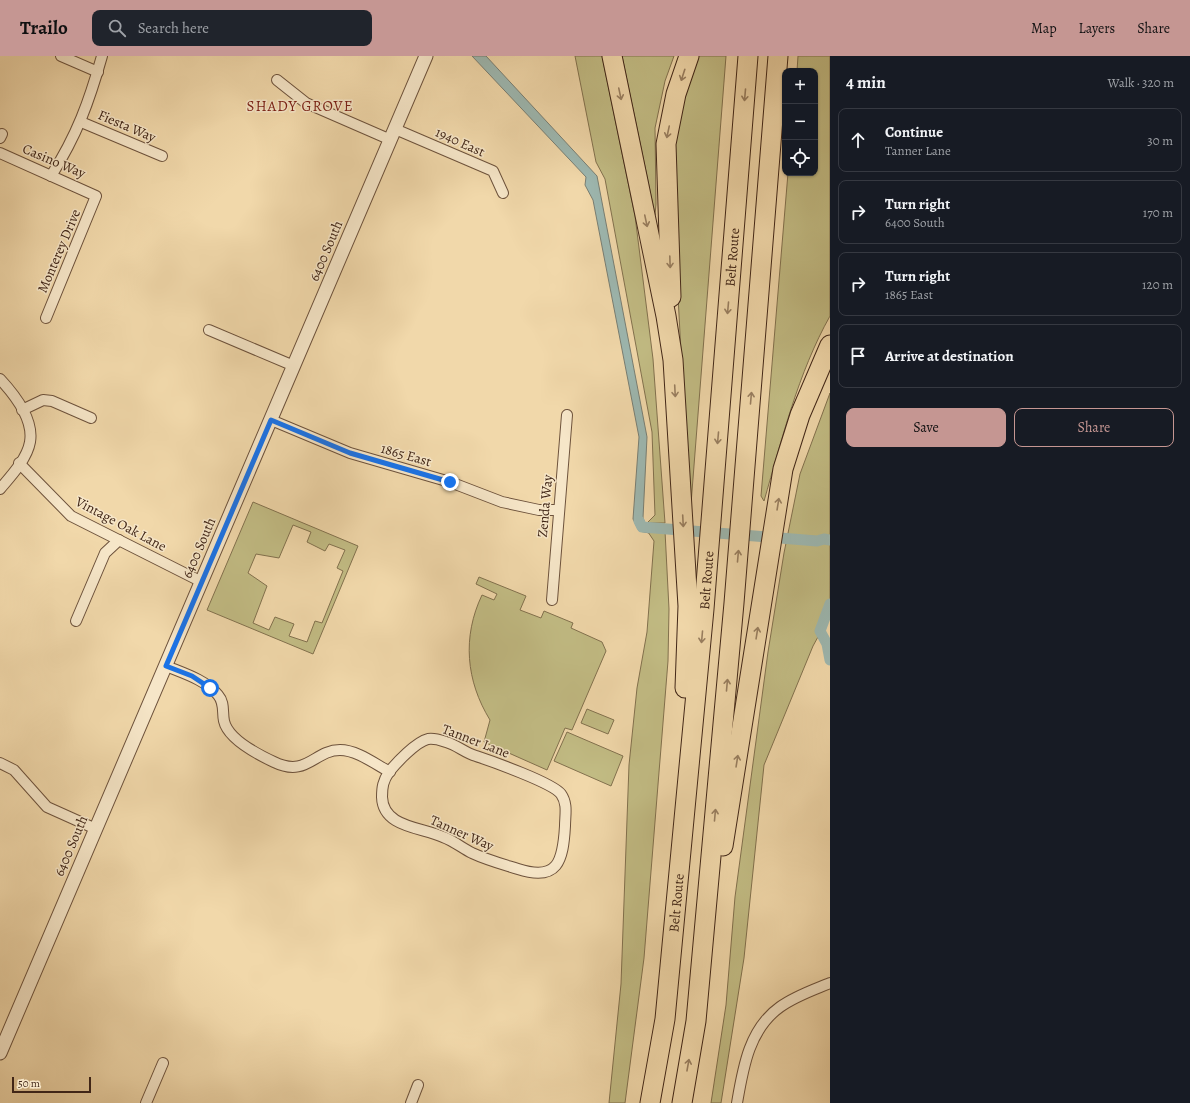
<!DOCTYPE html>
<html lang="en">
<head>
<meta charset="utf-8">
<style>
  :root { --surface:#171b24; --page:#20242c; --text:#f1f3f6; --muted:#9ea1a6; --line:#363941; --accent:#c59692 }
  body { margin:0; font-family:Alegreya,serif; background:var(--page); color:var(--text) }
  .controls { position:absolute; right:12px; top:12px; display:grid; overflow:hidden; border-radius:8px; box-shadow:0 1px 3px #0004 }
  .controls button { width:36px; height:36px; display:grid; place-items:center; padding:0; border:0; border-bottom:1px solid var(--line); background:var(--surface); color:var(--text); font:20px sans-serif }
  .scale { position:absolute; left:12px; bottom:10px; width:79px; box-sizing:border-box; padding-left:4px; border:2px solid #412617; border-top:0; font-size:11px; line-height:14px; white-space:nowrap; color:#412617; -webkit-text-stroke:3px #f6e6c8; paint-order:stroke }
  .stop { position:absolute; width:12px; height:12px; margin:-9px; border:3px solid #1a73e8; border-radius:50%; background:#fff }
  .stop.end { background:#1a73e8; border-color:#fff; box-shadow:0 1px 4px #0008 }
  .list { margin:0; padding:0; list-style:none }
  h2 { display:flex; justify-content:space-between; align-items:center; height:52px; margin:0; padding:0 16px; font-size:17px }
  h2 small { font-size:13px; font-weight:400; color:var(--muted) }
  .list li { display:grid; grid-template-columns:26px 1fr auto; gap:12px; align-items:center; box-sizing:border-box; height:64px; margin:0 8px 8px; padding:0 8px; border:1px solid var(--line); border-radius:8px }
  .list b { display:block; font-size:15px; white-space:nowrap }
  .list p { margin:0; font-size:13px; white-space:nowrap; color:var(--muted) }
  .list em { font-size:13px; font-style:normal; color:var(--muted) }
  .actions { display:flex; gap:8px; padding:12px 16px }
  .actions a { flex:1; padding:9px 0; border:1px solid var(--accent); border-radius:8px; text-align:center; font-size:14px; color:var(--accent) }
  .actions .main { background:var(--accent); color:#111 }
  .icon { flex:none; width:22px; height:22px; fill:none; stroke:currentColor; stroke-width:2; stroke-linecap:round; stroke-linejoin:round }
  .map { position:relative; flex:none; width:830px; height:1047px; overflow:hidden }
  header { display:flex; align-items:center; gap:24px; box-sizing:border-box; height:56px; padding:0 20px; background:var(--accent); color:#111 }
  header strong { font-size:19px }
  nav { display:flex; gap:22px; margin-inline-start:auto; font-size:14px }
  .search { width:280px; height:36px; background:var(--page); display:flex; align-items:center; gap:10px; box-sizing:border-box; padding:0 14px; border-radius:8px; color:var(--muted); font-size:15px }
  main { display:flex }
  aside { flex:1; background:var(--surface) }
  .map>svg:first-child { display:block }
  .green { fill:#c2bc84; stroke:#82714e; fill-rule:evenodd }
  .water { fill:#9db8b1; stroke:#787e73 }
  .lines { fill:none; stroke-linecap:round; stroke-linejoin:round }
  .canal { stroke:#9db8b1; stroke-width:11 }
  .minor-casing { stroke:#6d523c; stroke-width:12 }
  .tertiary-casing { stroke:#6d523c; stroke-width:15 }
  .motorway-casing { stroke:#412617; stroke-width:21 }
  .minor { stroke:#f6e6c8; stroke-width:10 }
  .tertiary { stroke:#f6e6c8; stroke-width:13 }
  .motorway { stroke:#f1d8aa; stroke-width:19 }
  .oneway { stroke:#997f60 }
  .route { stroke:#1a73e8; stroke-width:5 }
  .labels { text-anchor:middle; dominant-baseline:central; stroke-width:3; stroke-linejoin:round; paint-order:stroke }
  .street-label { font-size:14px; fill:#412617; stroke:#f6e6c8 }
  .neighbourhood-label { font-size:15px; letter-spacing:1px; fill:#7a1f14; stroke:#f6e6c8 }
</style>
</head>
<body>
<header>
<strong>Trailo</strong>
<div class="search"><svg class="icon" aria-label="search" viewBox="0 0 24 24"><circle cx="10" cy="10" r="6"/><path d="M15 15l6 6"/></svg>Search here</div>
<nav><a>Map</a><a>Layers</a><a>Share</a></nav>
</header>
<main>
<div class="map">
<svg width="830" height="1047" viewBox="0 0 830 1047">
  <rect width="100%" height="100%" fill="#f1d8aa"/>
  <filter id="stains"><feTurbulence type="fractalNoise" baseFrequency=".005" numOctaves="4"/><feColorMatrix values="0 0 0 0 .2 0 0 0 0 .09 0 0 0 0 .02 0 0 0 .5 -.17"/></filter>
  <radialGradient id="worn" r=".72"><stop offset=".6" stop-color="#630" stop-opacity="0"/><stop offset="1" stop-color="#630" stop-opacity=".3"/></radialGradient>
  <g class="green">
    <polygon points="575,0 602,0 635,160 653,303 665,467 647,467 655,459 652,376 605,123 596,106"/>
    <polygon points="622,0 674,0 665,25 655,72 656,148 655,159"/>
    <polygon points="690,0 726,0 690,461 672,130 678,31"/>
    <path d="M 798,0 L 830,0 L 830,260 C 798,317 782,383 764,445 L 761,440 L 788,117 L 815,117 L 815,15 L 797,15 Z"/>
    <polygon points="830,337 830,559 813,590 764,709 744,902 721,1047 711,1047 726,949 735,841 768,596 784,497 800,418"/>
    <path d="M 253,446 L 358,490 L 313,598 L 207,554 ZM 293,469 L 311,476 L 307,486 L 325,495 L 329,488 L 345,494 L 337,512 L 343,515 L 322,567 L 315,565 L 307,586 L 289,580 L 294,568 L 275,561 L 269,574 L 253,567 L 267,530 L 248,517 L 256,498 L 279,502 Z"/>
    <polygon points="646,473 665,475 669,553 668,605 644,902 625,1047 609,1047 621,928 629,709 637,632 647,576 654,485"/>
    <path d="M 479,521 L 526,540 L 520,554 L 541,562 L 544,555 L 573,567 L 571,572 L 602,586 L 606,595 L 572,674 L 565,672 L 547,714 L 484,686 L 490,664 C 466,625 462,581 482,539 L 494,544 L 497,538 L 476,528 Z"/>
    <polygon points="587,653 614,664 608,678 581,667"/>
    <polygon points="567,676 623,700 611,730 554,705"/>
  </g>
  <polygon class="water" points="472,0 486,0 597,120 647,381 643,462 645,467 651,468 649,477 639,475 633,463 639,381 593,144 585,129 586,121"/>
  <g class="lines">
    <g class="canal">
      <polyline points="639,465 642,471 655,472 817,485 824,483 830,484"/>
      <polyline points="830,548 820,575 827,588 830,604"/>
    </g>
    <defs>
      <g id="minor">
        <polyline points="61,0 98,16"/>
        <polyline points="277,24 306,47 391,84"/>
        <polyline points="81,66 162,100"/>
        <polyline points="395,73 493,115 503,137"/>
        <polyline points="0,82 2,78"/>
        <polyline points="0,97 96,140 46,262"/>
        <path d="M 51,120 C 77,79 89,46 102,0"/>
        <polyline points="209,274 294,310"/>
        <path d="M 0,323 C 14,338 34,363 30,386 C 27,403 11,420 0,433"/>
        <polyline points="22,354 43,344 52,345 91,362"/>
        <polyline points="271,364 350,397 450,426 502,446 539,454 559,454"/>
        <polyline points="19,407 71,460 202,526"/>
        <polyline points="552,544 567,359"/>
        <polyline points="76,565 105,497 119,484"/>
        <path d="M 166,610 C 183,617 206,624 218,639 C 225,647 222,656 224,665 C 228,683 259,699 274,706 C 307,722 314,694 340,694 C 357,694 375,708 390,716"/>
        <path d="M 428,683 C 435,682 440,684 446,686 C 457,689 465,697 476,700 C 491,705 553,727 561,738 C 568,748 565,759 565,770 C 563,805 558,826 518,813 C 502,808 487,804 472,797 C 462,792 454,785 443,781 C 422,771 383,772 382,741 C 382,731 383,725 389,716 C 397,706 416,686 428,683 Z"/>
        <polyline points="0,707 14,714 47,751 96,773"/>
        <polyline points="146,1047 163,1007"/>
        <polyline points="411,1047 418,1029"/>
        <path d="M 737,1047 C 743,1012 749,973 780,951 C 795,940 813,934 830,927"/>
      </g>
      <polyline id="tertiary" points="0,997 426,0"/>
      <g id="motorway">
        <polyline points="612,0 666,260 673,304 688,550 685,632"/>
        <polyline points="671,241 666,88 676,38 689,0"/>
        <polyline points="723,790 783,413 800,359 830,289"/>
        <path id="s1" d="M 650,1047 L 665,963 L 704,553 L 748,0"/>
        <polyline points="682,1047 696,965 734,547 778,0"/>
      </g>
    </defs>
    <use href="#minor" class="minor-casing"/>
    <use href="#tertiary" class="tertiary-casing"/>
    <use href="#motorway" class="motorway-casing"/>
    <use href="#minor" class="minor"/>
    <use href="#tertiary" class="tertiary"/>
    <use href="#motorway" class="motorway"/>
  </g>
  <defs><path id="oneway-shaft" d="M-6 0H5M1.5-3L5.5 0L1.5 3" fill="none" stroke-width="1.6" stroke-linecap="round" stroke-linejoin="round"/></defs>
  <g class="oneway">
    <use href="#oneway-shaft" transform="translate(683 19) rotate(108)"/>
    <use href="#oneway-shaft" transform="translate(620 38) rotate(78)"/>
    <use href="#oneway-shaft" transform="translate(745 39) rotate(95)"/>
    <use href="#oneway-shaft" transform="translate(668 76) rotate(102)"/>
    <use href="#oneway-shaft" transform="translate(646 165) rotate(78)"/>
    <use href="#oneway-shaft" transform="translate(670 206) rotate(88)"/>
    <use href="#oneway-shaft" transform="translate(728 252) rotate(95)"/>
    <use href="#oneway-shaft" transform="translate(675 335) rotate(87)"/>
    <use href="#oneway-shaft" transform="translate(751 342) rotate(-85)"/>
    <use href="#oneway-shaft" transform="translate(718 382) rotate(95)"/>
    <use href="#oneway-shaft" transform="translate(778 448) rotate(-81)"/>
    <use href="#oneway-shaft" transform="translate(683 465) rotate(87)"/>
    <use href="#oneway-shaft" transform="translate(738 500) rotate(-85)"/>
    <use href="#oneway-shaft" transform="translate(757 577) rotate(-81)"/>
    <use href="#oneway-shaft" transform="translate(702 581) rotate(95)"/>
    <use href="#oneway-shaft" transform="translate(727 629) rotate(-85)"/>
    <use href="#oneway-shaft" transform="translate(737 705) rotate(-81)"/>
    <use href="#oneway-shaft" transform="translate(715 759) rotate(-85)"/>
    <use href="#oneway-shaft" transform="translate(688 1009) rotate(-80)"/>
  </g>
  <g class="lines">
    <polyline class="route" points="210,632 192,620 166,610 271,364 350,397 450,426"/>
  </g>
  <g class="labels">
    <g class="street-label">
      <text transform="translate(127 70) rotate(23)">Fiesta Way</text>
      <text transform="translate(460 86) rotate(24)">1940 East</text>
      <text transform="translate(54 105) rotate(23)">Casino Way</text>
      <text transform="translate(59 195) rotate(-67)">Monterey Drive</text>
      <text transform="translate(326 195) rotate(-67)">6400 South</text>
      <text stroke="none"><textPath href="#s1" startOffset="850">Belt Route</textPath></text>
      <text transform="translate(406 399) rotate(16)">1865 East</text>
      <text transform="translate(545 450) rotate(-85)">Zenda Way</text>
      <text transform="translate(121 468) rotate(28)">Vintage Oak Lane</text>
      <text transform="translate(199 492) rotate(-67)">6400 South</text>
      <text stroke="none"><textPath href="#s1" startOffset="526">Belt Route</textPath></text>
      <text transform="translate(476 685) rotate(21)">Tanner Lane</text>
      <text transform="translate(462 777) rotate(24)">Tanner Way</text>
      <text transform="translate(71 790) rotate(-67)">6400 South</text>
      <text stroke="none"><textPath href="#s1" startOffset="202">Belt Route</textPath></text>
    </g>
    <g class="neighbourhood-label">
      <text x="300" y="50">SHADY GROVE</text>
    </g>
  </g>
  <rect width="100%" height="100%" filter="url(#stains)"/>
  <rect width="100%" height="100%" fill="url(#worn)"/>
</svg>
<div class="controls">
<button>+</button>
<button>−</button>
<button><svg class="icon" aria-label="locate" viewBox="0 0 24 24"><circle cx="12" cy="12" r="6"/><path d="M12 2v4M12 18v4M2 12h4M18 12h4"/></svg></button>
</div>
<div class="scale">50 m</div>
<div class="stop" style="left:210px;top:632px"></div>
<div class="stop end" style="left:450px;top:426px"></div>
</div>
<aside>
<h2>4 min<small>Walk · 320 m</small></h2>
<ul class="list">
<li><svg class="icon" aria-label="ahead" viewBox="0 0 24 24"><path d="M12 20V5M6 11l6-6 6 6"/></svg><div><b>Continue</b><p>Tanner Lane</p></div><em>30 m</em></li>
<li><svg class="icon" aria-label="right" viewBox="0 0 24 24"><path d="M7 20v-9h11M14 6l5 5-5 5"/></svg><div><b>Turn right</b><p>6400 South</p></div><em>170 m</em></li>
<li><svg class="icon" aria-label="right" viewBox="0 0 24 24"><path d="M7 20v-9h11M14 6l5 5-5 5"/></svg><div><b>Turn right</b><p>1865 East</p></div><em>120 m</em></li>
<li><svg class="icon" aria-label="arrive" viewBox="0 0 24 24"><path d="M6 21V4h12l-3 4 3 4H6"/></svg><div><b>Arrive at destination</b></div></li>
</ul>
<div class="actions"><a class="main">Save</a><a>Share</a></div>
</aside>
</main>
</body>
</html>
